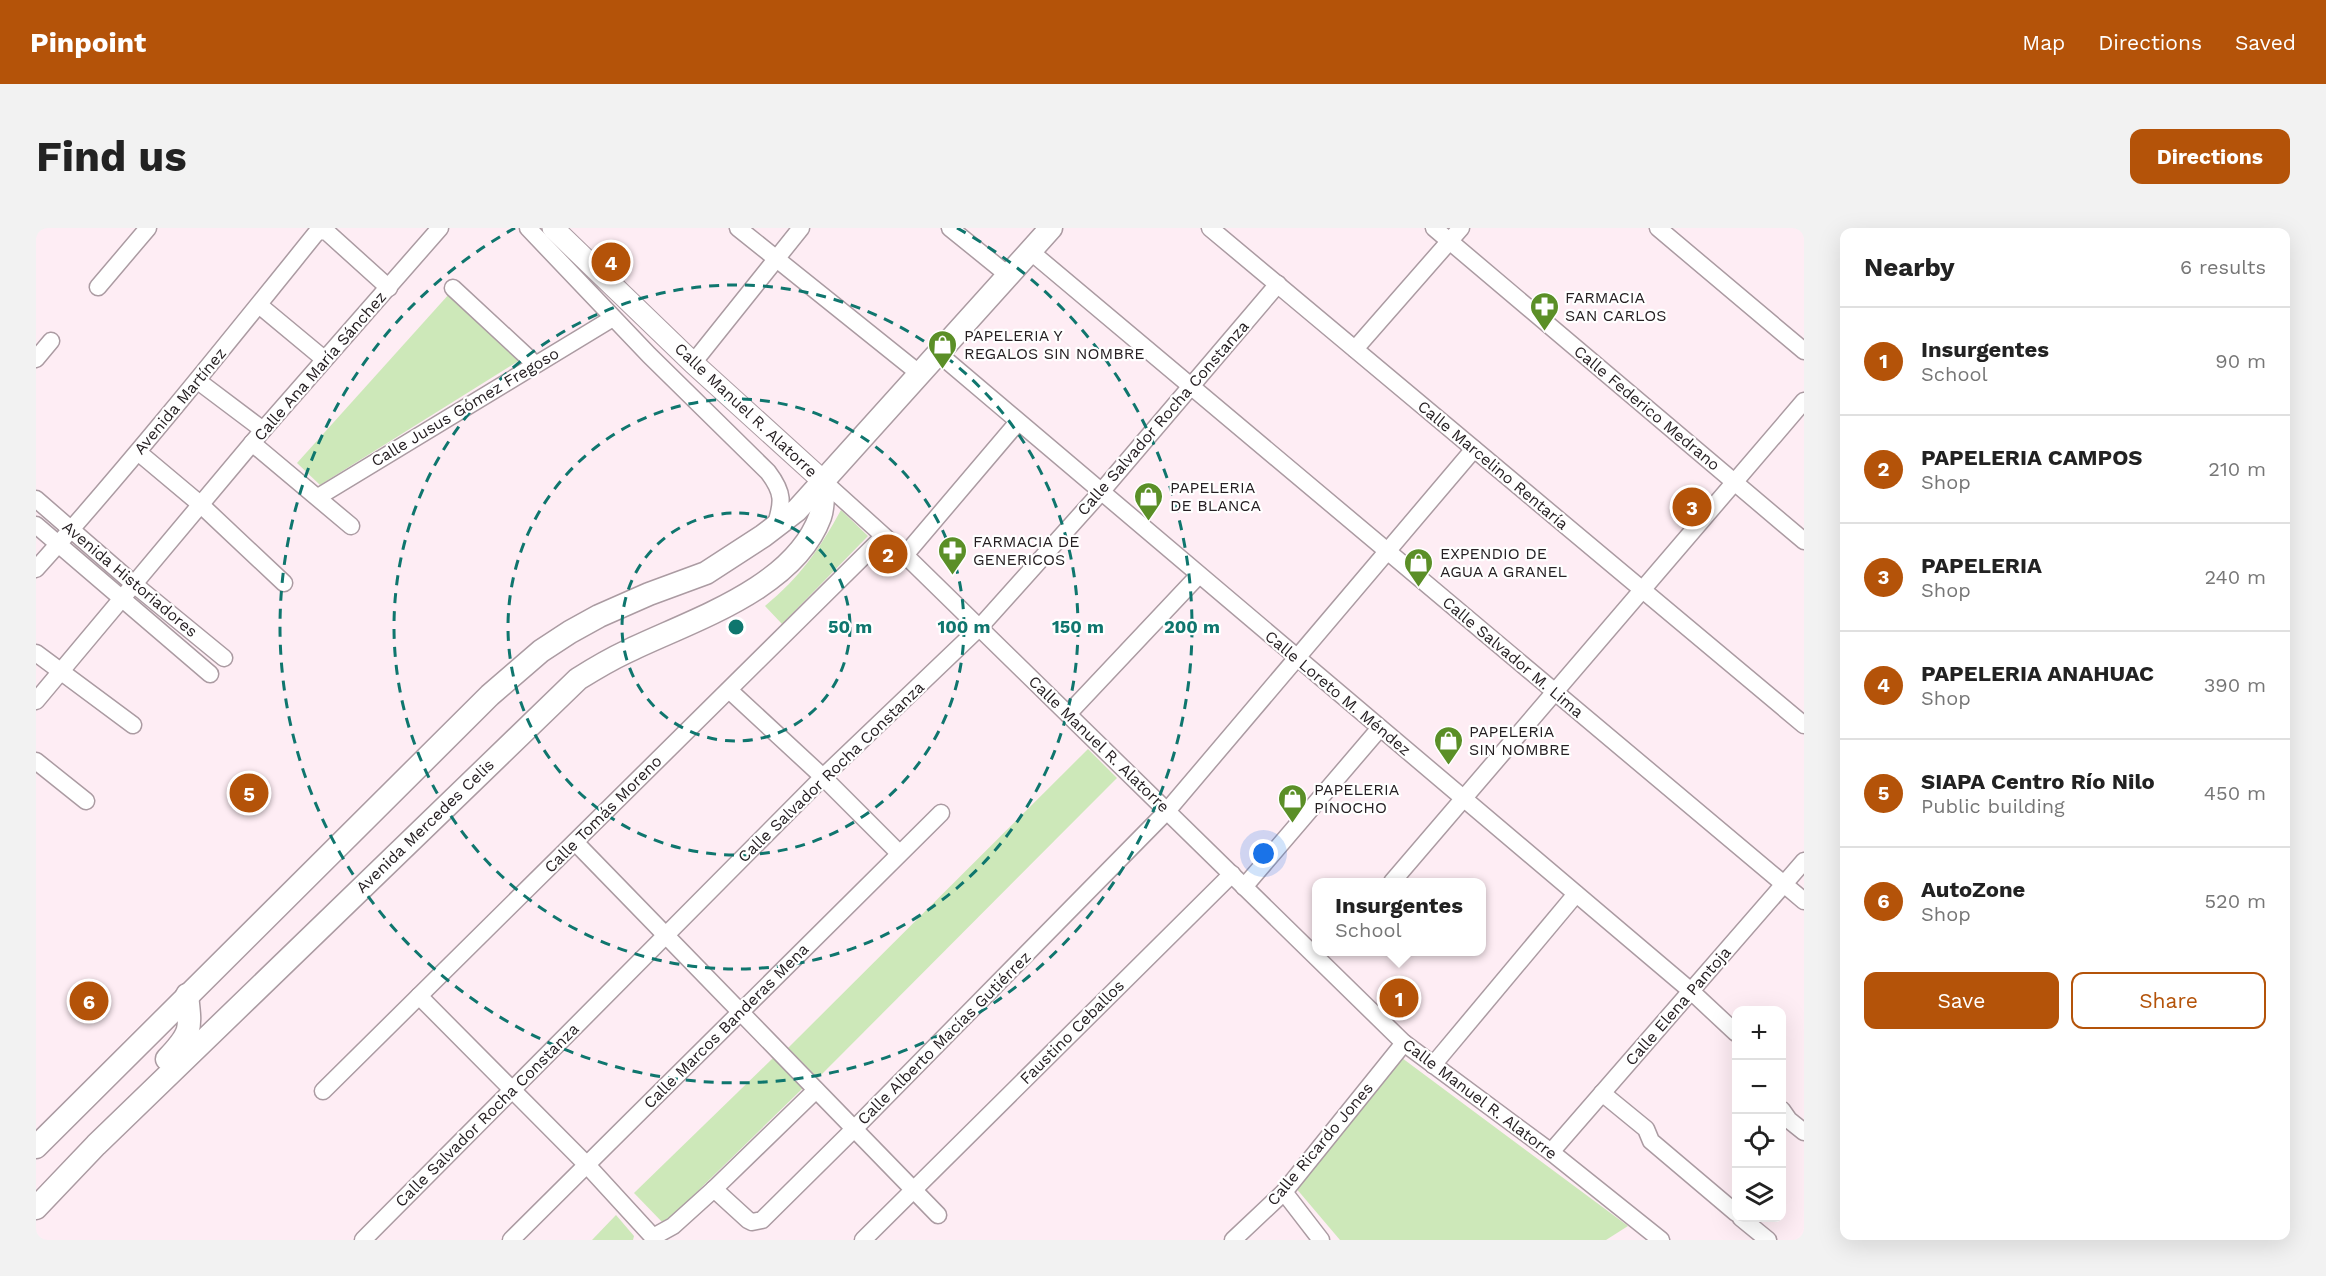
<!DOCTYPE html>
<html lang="en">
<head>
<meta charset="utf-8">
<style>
  :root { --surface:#fff; --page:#f2f2f2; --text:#222; --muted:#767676; --line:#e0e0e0; --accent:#b45309 }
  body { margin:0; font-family:"Work Sans",sans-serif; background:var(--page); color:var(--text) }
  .controls { position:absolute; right:18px; bottom:18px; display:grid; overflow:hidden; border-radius:12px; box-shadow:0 6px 24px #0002 }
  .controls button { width:54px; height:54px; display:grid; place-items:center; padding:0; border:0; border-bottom:2px solid var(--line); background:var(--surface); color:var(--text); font:30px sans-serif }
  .you { position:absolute; left:1228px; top:626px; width:21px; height:21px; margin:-15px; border:4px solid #fff; border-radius:50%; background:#1a73e8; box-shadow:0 0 0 9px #1a73e833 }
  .badge { display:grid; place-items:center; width:39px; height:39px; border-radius:50%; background:var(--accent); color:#fff; font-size:20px; font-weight:700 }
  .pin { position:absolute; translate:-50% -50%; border:3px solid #fff; box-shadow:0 2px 6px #0006 }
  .popup { position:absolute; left:1276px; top:650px; width:174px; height:78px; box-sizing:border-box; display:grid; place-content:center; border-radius:12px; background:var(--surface); filter:drop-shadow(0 2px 4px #0005); font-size:20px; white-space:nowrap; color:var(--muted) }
  .popup b { font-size:22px; color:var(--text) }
  .popup::after { content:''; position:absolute; left:50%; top:100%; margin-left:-12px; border:12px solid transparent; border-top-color:var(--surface) }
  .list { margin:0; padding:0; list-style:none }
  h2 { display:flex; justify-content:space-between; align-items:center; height:78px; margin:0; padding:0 24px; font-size:26px }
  h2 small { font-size:20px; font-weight:400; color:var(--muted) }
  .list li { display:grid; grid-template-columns:39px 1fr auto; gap:18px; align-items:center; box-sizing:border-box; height:108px; padding:0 24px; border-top:2px solid var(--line) }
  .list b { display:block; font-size:22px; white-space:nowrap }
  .list p { margin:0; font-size:20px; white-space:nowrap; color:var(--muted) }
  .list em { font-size:20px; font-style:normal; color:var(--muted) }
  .actions { display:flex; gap:12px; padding:18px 24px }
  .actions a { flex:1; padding:14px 0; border:2px solid var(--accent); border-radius:12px; text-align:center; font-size:21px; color:var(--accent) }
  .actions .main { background:var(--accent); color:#fff }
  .icon { flex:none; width:33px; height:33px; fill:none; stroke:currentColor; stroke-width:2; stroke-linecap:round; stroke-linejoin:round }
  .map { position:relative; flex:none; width:1768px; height:1012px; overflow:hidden; border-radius:12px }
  header { display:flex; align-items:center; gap:36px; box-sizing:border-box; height:84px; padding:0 30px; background:var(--accent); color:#fff }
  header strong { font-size:28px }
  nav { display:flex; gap:33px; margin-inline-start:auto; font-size:21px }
  .intro { display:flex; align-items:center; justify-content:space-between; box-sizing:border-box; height:144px; padding:0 36px }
  h1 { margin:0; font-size:42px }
  .button { padding:15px 27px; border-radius:12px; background:var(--accent); color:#fff; font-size:21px; font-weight:700 }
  main { display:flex; gap:36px; padding:0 36px }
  aside { flex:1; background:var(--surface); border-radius:12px; box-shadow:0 6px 24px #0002 }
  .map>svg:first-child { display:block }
  .green { fill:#cde8b9 }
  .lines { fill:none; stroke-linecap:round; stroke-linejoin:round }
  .minor-casing { stroke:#ab9ba2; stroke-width:19 }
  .tertiary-casing { stroke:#ab9ba2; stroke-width:23 }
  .secondary-casing { stroke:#ab9ba2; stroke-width:25 }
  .minor { stroke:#fff; stroke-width:16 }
  .tertiary { stroke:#fff; stroke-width:21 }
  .secondary { stroke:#fff; stroke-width:22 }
  .ring { fill:none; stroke:#0f766e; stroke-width:3; stroke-dasharray:10 8 }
  .labels { text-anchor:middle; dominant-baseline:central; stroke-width:4.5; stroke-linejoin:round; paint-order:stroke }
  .poi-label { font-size:16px; fill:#262023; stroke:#fff; text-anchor:start }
  .street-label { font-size:16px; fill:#262023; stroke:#fff }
  .centre { fill:#0f766e; stroke:#fff; stroke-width:3 }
  .ring-label { font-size:18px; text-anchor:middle; font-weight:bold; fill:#0f766e; stroke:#fff; stroke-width:4.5; stroke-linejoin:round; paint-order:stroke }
</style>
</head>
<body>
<header>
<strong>Pinpoint</strong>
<nav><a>Map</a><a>Directions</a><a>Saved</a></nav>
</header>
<div class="intro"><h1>Find us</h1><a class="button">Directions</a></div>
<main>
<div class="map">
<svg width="1768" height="1012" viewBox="0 0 1768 1012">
  <rect width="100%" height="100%" fill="#feedf4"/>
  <g class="green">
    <polygon points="414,65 484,132 284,257 261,235"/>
    <path d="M 805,282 L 832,308 L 746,396 L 729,378 C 764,349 783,322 805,282 Z"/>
    <polygon points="1052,521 1081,550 782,850 752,820"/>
    <polygon points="737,830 767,860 628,996 598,965"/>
    <polygon points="1366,830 1592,998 1570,1012 1304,1012 1259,959"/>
    <polygon points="580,987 598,1008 597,1012 556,1012"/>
  </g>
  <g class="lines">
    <defs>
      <g id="minor">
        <path d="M 492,0 L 613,127 L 732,244 C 748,265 747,274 739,299"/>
        <polyline points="702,0 884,146"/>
        <polyline points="914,0 972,47"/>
        <polyline points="1174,0 1768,497"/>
        <polyline points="1398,0 1768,313"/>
        <polyline points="1622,0 1768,123"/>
        <polyline points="994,23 1768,673"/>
        <polyline points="62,59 112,0"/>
        <polyline points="417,60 499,136"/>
        <polyline points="223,77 288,131"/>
        <polyline points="1319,121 1425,0"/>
        <polyline points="903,126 1655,763 1700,805"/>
        <polyline points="0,131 15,113"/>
        <polyline points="657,135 765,0"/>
        <polyline points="162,153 227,202"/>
        <polyline points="216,215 315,298"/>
        <polyline points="102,224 164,276 248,355"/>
        <polyline points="787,253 869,327 1368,815 1515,924 1625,1012"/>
        <polyline points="282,269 577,90"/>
        <polyline points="0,271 99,357 188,430"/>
        <polyline points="0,297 174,446"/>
        <polyline points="869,327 982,194"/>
        <path d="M 0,341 C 98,232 189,118 281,4 L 285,3 L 291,4 L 353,60"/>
        <polyline points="0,425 97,497"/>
        <polyline points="693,462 787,549 863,625"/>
        <polyline points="0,473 227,202 404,0"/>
        <polyline points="1032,486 1163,347"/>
        <polyline points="0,533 50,573"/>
        <polyline points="539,614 902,987"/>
        <polyline points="1356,654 1768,173"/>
        <polyline points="1208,659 1344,500"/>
        <polyline points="383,768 551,937 617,1009"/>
        <polyline points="1397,837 1540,666"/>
        <polyline points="287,863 847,309"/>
        <polyline points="1566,865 1610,901 1615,913 1700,985"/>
        <polyline points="1746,882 1753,892 1768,904"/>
        <polyline points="1515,924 1768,633"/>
        <polyline points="678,961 712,992 716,994 726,992 818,901 1131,583 1438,221"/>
        <polyline points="1248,964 1285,1012"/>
        <polyline points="1705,990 1732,1012"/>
        <polyline points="617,1009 637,998 678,961 780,862"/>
        <polyline points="327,1012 787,549 943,400 1065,264 1242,56"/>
        <polyline points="475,1012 905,585"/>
        <polyline points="827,1012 1196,646"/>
        <polyline points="1197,1012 1248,964 1368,815"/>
      </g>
      <polyline id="tertiary" points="517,0 657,135 787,253"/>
      <g id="secondary">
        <path d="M 131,831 C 156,805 155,801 151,767"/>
        <polyline points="0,919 454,467 505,423 534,404 563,388 613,366 670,345 727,308 761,282 1015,0"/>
        <path d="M 0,980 L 60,917 L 542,451 C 558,441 573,432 590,424 C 653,393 757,362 784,289 C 788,278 787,265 787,253"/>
      </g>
    </defs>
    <use href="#minor" class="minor-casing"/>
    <use href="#tertiary" class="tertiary-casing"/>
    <use href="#secondary" class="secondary-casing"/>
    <use href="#minor" class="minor"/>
    <use href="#tertiary" class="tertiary"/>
    <use href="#secondary" class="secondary"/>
  </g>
  <g class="ring">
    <circle cx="700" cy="399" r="114"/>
    <circle cx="700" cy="399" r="228"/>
    <circle cx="700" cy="399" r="342"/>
    <path d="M921 0A456 456 0 1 1 479 0"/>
  </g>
  <defs>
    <symbol id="pharmacy-pin" viewBox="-11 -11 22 30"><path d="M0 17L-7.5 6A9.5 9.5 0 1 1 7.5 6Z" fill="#5b8f27" stroke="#fff"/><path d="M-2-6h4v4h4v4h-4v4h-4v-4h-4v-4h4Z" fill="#fff"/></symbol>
    <symbol id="shop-pin" viewBox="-11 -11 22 30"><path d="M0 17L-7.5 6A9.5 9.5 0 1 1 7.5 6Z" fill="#5b8f27" stroke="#fff"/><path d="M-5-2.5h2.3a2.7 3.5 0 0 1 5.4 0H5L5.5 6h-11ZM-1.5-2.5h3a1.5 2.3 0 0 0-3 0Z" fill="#fff"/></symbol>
  </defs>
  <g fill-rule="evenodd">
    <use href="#pharmacy-pin" x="1492" y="62" width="33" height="45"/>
    <use href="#shop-pin" x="890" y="100" width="33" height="45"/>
    <use href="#shop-pin" x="1096" y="252" width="33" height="45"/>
    <use href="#pharmacy-pin" x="900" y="306" width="33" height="45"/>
    <use href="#shop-pin" x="1366" y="318" width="33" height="45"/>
    <use href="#shop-pin" x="1396" y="496" width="33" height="45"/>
    <use href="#shop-pin" x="1240" y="554" width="33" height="45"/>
  </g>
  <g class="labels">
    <g class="poi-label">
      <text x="1529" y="69">FARMACIA<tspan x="1529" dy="18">SAN CARLOS</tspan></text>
      <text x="928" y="107">PAPELERIA Y<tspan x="928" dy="18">REGALOS SIN NOMBRE</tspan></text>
      <text x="1134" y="259">PAPELERIA<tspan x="1134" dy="18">DE BLANCA</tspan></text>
      <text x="937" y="313">FARMACIA DE<tspan x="937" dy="18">GENERICOS</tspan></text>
      <text x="1404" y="325">EXPENDIO DE<tspan x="1404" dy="18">AGUA A GRANEL</tspan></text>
      <text x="1433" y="503">PAPELERIA<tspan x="1433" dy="18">SIN NOMBRE</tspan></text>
      <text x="1278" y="561">PAPELERIA<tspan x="1278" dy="18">PINOCHO</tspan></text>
    </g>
    <g class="street-label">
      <text transform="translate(284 138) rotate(-49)">Calle Ana María Sánchez</text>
      <text transform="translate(144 173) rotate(-50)">Avenida Martínez</text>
      <text transform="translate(429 179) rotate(-31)">Calle Jusus Gómez Fregoso</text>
      <text transform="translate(1611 180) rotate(40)">Calle Federico Medrano</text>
      <text transform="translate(710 182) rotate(43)">Calle Manuel R. Alatorre</text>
      <text transform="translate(1127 190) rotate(-49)">Calle Salvador Rocha Constanza</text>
      <text transform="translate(1457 237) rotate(40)">Calle Marcelino Rentaría</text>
      <text transform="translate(94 351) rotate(40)">Avenida Historiadores</text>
      <text transform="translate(1477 429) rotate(40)">Calle Salvador M. Lima</text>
      <text transform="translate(1302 465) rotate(40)">Calle Loreto M. Méndez</text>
      <text transform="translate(1063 516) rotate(44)">Calle Manuel R. Alatorre</text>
      <text transform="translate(795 544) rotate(-44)">Calle Salvador Rocha Constanza</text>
      <text transform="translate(567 586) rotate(-45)">Calle Tomás Moreno</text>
      <text transform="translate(389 598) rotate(-44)">Avenida Mercedes Celis</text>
      <text transform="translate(1642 778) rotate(-49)">Calle Elena Pantoja</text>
      <text transform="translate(690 798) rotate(-45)">Calle Marcos Banderas Mena</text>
      <text transform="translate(1036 804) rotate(-45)">Faustino Ceballos</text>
      <text transform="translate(908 810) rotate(-45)">Calle Alberto Macías Gutiérrez</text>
      <text transform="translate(1444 871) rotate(37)">Calle Manuel R. Alatorre</text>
      <text transform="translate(451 887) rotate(-45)">Calle Salvador Rocha Constanza</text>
      <text transform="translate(1284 916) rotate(-50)">Calle Ricardo Jones</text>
    </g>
  </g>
  <circle cx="700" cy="399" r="9" class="centre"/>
  <g class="ring-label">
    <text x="814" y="405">50 m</text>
    <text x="928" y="405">100 m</text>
    <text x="1042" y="405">150 m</text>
    <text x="1156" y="405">200 m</text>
  </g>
</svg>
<div class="controls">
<button>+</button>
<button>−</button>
<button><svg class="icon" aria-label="locate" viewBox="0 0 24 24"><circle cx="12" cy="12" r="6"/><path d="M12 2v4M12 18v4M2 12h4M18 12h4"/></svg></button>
<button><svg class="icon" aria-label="layers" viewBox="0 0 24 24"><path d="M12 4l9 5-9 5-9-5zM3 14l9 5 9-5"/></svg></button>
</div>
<div class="you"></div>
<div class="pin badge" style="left:1363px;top:770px">1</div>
<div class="popup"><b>Insurgentes</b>School</div>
<div class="pin badge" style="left:852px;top:326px">2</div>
<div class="pin badge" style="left:1656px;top:279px">3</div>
<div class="pin badge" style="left:575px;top:34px">4</div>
<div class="pin badge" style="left:213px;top:565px">5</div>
<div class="pin badge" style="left:53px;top:773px">6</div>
</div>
<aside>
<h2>Nearby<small>6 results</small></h2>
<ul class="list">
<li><span class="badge">1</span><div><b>Insurgentes</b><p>School</p></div><em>90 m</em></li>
<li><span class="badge">2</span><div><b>PAPELERIA CAMPOS</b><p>Shop</p></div><em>210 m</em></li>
<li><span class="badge">3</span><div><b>PAPELERIA</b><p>Shop</p></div><em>240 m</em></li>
<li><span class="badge">4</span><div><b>PAPELERIA ANAHUAC</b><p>Shop</p></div><em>390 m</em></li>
<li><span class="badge">5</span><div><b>SIAPA Centro Río Nilo</b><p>Public building</p></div><em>450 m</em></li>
<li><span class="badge">6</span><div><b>AutoZone</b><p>Shop</p></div><em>520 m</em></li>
</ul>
<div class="actions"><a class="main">Save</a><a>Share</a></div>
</aside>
</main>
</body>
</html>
